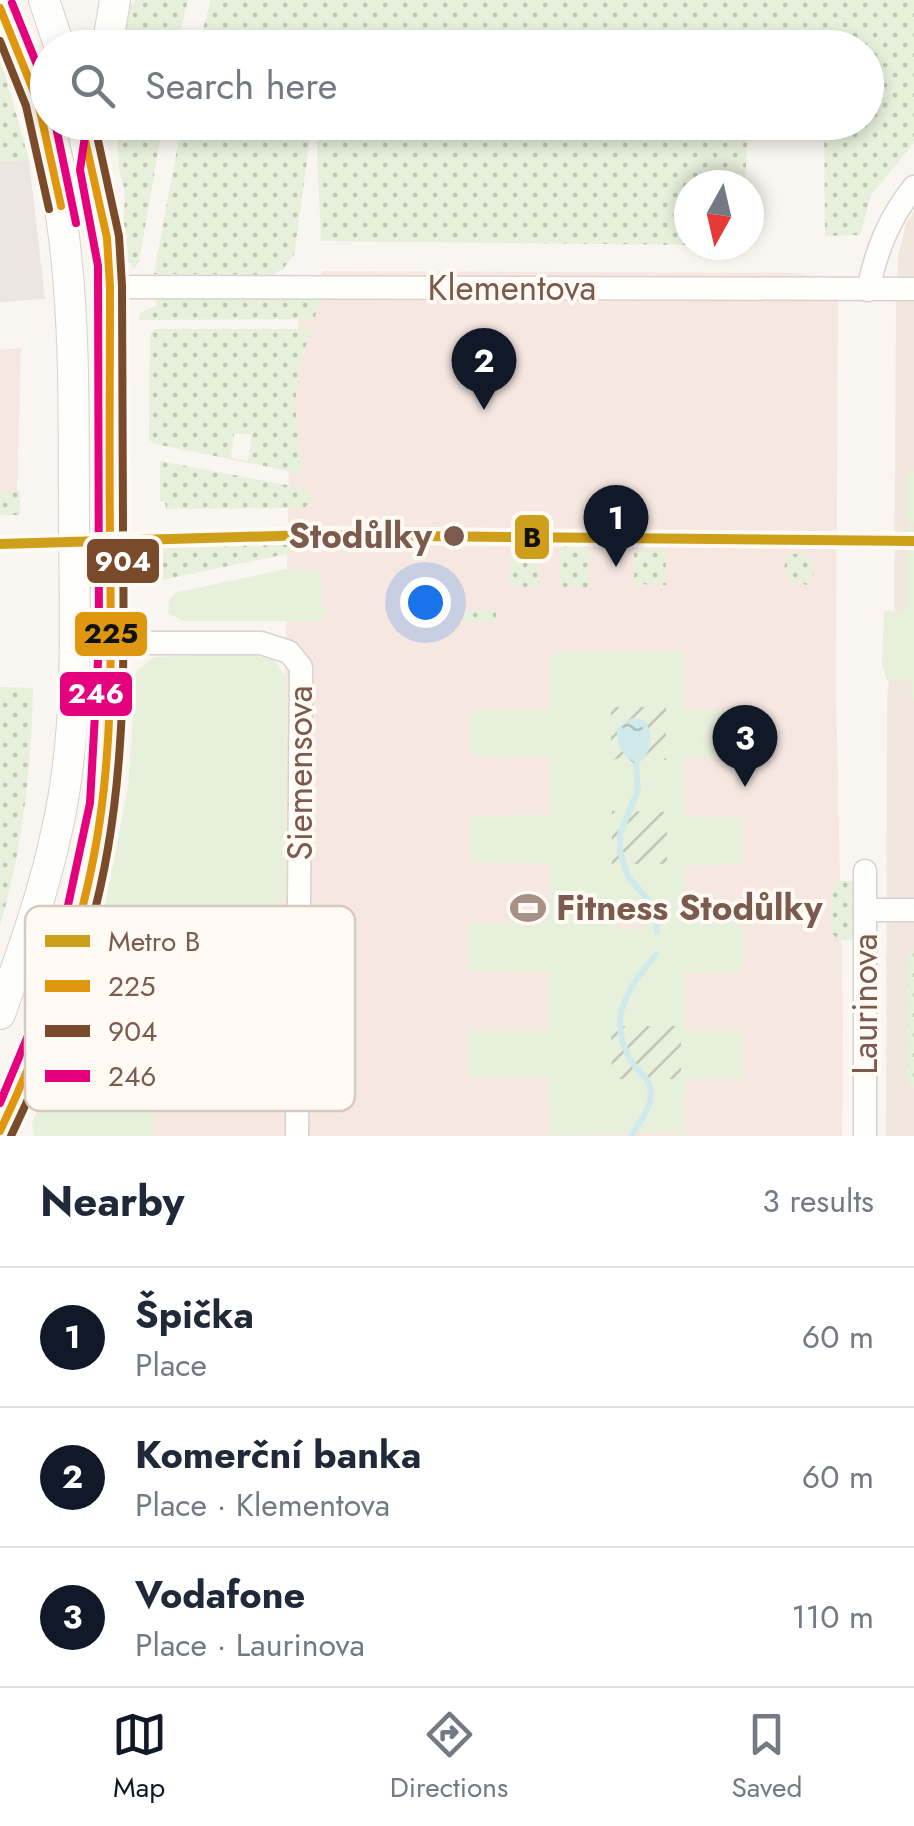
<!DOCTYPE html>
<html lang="en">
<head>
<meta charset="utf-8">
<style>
  :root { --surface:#fff; --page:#f6f6f7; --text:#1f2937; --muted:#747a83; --line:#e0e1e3; --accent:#111827 }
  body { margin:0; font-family:Jost,sans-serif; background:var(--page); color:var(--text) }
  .compass { position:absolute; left:674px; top:170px; width:90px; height:90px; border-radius:50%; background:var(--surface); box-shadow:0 5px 15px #0003; rotate:188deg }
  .you { position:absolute; left:425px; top:602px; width:35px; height:35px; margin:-25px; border:8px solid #fff; border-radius:50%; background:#1a73e8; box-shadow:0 0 0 15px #1a73e833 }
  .badge { display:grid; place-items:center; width:65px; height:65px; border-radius:50%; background:var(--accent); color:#fff; font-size:32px; font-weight:700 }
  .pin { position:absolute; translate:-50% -82px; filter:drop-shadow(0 2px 5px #0008) }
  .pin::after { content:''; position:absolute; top:52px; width:35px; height:30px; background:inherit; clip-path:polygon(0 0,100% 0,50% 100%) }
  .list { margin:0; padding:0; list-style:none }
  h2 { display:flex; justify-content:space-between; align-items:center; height:130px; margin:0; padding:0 40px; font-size:42px }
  h2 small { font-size:32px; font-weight:400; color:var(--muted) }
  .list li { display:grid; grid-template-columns:65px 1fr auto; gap:30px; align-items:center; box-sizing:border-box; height:140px; padding:0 40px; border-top:2px solid var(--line) }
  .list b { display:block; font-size:38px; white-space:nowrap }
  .list p { margin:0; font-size:32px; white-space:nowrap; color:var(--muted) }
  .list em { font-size:32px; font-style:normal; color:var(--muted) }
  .icon { flex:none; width:55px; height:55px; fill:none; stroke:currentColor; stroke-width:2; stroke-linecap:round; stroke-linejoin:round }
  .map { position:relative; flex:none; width:914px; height:1136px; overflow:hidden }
  .search { position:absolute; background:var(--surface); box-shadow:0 5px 15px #0003; left:30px; right:30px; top:30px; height:110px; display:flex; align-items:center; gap:25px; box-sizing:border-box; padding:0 35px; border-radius:55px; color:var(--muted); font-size:38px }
  .sheet { height:550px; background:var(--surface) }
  nav { display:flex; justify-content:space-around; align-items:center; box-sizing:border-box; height:140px; border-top:2px solid var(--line); background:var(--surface); font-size:28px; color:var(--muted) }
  nav a { display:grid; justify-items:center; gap:5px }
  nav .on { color:var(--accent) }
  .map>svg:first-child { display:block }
  .residential { fill:#f2e7de }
  .commercial { fill:#f6e7e1 }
  .industrial { fill:#ede5e0 }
  .grass { fill:url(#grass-dots); fill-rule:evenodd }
  .park { fill:#e7f0db; fill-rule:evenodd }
  .garden { fill:url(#garden-furrows) }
  .water { fill:url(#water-ripples) }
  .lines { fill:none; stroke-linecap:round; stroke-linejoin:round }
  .stream { stroke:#d0e9ea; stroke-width:6 }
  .street-casing { stroke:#d9d2ce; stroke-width:25 }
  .secondary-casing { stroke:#d9d1cb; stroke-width:32 }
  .street { stroke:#fefefd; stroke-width:22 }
  .secondary { stroke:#fefefd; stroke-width:30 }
  .bus-1-casing { stroke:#fffaf3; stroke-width:15 }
  .bus-2-casing { stroke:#fffaf3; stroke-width:15 }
  .bus-3-casing { stroke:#fffaf3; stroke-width:15 }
  .bus-1 { stroke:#de970f; stroke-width:8 }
  .bus-2 { stroke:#7a4b2a; stroke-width:8 }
  .bus-3 { stroke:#e5007d; stroke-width:8 }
  .metro-1-casing { stroke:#fffaf3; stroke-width:18 }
  .metro-1 { stroke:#ce9f1b; stroke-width:10 }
  .stop-dot { fill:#7a5b4d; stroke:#fffaf3; stroke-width:4 }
  .labels { text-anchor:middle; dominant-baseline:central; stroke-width:8; stroke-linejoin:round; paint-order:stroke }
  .street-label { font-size:35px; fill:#7a5b4d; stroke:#fffaf3 }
  .stop-label { font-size:35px; font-weight:bold; fill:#7a5b4d; stroke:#fffaf3; text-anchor:end }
  .poi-label { font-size:35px; font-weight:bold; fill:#7a5b4d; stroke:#fffaf3; text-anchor:start }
  .key { fill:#fffaf3; stroke:#d7cac1; stroke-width:2.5 }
  .key-label { font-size:28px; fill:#7a5b4d }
  .line-badge { stroke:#fffaf3; stroke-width:4 }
  .badge-label { font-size:28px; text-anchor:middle; font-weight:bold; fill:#fff }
  .pale-badge-label { font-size:28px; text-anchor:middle; font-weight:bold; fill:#111 }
</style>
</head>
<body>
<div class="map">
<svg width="914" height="1136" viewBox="0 0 914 1136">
  <defs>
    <pattern id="grass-dots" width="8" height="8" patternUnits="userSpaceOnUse" patternTransform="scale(2.5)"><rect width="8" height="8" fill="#e7f0db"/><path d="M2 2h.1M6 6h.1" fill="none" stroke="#c0c5b4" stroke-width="1.8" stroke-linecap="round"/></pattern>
    <pattern id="garden-furrows" width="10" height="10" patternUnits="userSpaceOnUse" patternTransform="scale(2.5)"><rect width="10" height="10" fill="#e7f0db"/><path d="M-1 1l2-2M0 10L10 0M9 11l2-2" fill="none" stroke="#c0c5b4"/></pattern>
    <pattern id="water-ripples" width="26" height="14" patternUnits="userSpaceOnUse" patternTransform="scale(2.5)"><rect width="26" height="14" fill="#d0e9ea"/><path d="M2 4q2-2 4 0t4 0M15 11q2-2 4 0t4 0" fill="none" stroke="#aec0c0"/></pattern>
  </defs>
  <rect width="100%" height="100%" fill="#f9f5f0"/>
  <polygon class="residential" points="914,212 914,1136 886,1136 887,701 894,617 896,313 898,257 906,224"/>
  <g class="commercial">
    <polygon points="323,271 795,273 838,280 836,689 843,1024 842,1136 153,1136 153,1096 246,922 287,899 285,676 289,458 299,309"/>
    <polygon points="21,348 17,489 20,492 0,492 0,350"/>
  </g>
  <polygon class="industrial" points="29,160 45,299 0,302 0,161"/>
  <g class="grass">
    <polygon points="135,0 188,0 176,47 119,48 126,4 134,4"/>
    <polygon points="211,0 914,0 914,143 871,195 860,235 825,236 824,123 866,122 866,48 198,47"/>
    <polygon points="0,56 29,160 0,161"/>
    <polygon points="182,122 312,123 294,255 283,269 271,275 154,274"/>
    <polygon points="116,123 163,123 139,262 134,269 122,251 125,192 119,169"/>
    <polygon points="316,123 748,123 745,185 689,185 689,245 321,241"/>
    <polygon points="323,296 314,319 139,320 140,313 156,306 155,297"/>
    <path d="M 154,329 L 312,329 C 289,385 295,415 303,474 L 155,444 L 149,440 L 150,336 ZM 234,433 L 252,435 L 248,461 L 231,458 Z"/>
    <polygon points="160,461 308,489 314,499 304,508 166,509 165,502 160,501"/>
    <rect x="0" y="492" width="20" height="23"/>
    <polygon points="149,543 311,544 310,549 152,582 148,581"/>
    <polygon points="538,545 539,587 510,587 510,546"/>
    <rect x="560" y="545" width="29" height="42"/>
    <polygon points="634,550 666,550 666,585 634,584"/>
    <polygon points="789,554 803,554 811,559 814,574 807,585 789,581 784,567"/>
    <polygon points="496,610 496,622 464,622 464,611"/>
    <path d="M 0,687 L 33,688 C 31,770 23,847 0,926 Z"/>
    <polygon points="840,881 854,881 854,940 839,940 831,933 832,888"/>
    <polygon points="914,951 914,1088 907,1081 907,956"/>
  </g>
  <g class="park">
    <polygon points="908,471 914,471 914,522 910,525 914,530 914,700 911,700 911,680 887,680 882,665 884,611 908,610"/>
    <polygon points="286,569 320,570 325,621 183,621 168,613 170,598 178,592"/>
    <path d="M 551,651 L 684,651 L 684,709 L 743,710 L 743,758 L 684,758 L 685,816 L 743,817 L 743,864 L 685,865 L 685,923 L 743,923 L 742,972 L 685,973 L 685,1031 L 743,1031 L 743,1079 L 685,1080 L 684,1136 L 680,1136 L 679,1131 L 550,1136 L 549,1078 L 469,1078 L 469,1031 L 549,1031 L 549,972 L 469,971 L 469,923 L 549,923 L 550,864 L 470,862 L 470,816 L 550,815 L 550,757 L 470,756 L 471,710 L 550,710 ZM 666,707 L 666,759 L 644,760 L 636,765 L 626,757 L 612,759 ZM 615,901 L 643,901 L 643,929 L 615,929 Z"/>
    <polygon points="246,653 274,660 285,676 287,899 246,922 234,942 153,1096 153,1136 34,1136 32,1123 88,982 100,932 128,787 136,672 154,657"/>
  </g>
  <g class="garden">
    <polygon points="611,707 666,707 666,760 644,760 652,741 650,728 619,746 626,757 611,760"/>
    <polygon points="612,811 667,812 667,864 612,864"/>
    <polygon points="611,1026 681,1026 681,1079 612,1079"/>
  </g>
  <path class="water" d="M 632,718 L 645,720 C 655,737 652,755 636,765 C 622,754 616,745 617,728 Z"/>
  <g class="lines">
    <g class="stream">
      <polyline points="636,765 638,790 620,834 620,851 628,876 657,911 657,932"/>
      <path d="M 631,1136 C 637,1126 648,1113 650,1101 C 654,1077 641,1077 631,1061 C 605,1016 630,987 656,954"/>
    </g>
    <defs>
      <g id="street">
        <polyline points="110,287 914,289"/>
        <path d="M 868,290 C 876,251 889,218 914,187"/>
        <polyline points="112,643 261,643 289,652 301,667 297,1136"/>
        <polyline points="865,871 865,1136"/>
        <polyline points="865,910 914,910"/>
      </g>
      <g id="secondary">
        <polyline points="44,0 60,48"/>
        <path d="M 0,8 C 81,183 73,342 74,530 C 75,627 79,729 58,825 C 45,889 22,953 0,1014"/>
        <polyline points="107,48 115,0"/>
        <path d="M 0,1131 C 50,1030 88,917 102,805 C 113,709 111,612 110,516 C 110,439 110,363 110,287 L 107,238 L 81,122"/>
      </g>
    </defs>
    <use href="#street" class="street-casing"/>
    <use href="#secondary" class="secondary-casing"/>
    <use href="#street" class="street"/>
    <use href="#secondary" class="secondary"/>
    <defs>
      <g id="bus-1">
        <polyline points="0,8 38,102 61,206"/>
        <path d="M 0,1131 C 43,1041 77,948 95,850 C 114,748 111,642 110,539 C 109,455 110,371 110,287 L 107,238 L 81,122"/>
      </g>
      <g id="bus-2">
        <polyline points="0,41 26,106 49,209"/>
        <path d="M 11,1136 C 55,1044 91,949 108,848 C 126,744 124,636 123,530 C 122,449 123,367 122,286 L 119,236 L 94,122"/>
      </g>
      <g id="bus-3">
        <polyline points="12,3 48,92"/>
        <polyline points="55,122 76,223"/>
        <polyline points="0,1103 42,1002 61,938 90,803 99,643 98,266 80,170 87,122"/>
      </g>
    </defs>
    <use href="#bus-1" class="bus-1-casing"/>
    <use href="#bus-2" class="bus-2-casing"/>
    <use href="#bus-3" class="bus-3-casing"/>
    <use href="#bus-1" class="bus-1"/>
    <use href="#bus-2" class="bus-2"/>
    <use href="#bus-3" class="bus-3"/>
    <defs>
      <polyline id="metro-1" points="0,544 311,535 914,541"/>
    </defs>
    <use href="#metro-1" class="metro-1-casing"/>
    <use href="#metro-1" class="metro-1"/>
  </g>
  <defs>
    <symbol id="stadium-bare" viewBox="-9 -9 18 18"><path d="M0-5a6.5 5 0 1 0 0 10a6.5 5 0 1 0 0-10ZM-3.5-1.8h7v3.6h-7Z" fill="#a69186" stroke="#fffaf3" stroke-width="2.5" paint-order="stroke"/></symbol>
  </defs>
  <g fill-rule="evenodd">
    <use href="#stadium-bare" x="503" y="883" width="50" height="50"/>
  </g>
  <circle class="stop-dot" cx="454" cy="536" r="12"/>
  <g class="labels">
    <g class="street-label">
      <text x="512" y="288">Klementova</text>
      <text transform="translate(300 773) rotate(-90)">Siemensova</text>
      <text transform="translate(865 1004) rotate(-90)">Laurinova</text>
    </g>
    <g class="stop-label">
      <text x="432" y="536">Stodůlky</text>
    </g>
    <g class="poi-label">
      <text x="556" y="908">Fitness Stodůlky</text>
    </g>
  </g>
  <rect x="25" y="906" width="330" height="205" rx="15" class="key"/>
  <rect x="45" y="935" width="45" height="12" fill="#ce9f1b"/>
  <rect x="45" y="980" width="45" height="12" fill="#de970f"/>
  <rect x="45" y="1025" width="45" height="12" fill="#7a4b2a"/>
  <rect x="45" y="1070" width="45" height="12" fill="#e5007d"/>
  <g class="key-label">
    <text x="108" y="951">Metro B</text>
    <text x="108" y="996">225</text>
    <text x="108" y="1041">904</text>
    <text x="108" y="1086">246</text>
  </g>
  <g class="line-badge">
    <rect x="513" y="513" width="38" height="48" rx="10" fill="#ce9f1b"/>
    <rect x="85" y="537" width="76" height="48" rx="10" fill="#7a4b2a"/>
    <rect x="73" y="610" width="76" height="48" rx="10" fill="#de970f"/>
    <rect x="58" y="670" width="76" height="48" rx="10" fill="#e5007d"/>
  </g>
  <g class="badge-label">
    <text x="123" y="571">904</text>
    <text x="96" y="703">246</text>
  </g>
  <g class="pale-badge-label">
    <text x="532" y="547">B</text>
    <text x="111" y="643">225</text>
  </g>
</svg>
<svg class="compass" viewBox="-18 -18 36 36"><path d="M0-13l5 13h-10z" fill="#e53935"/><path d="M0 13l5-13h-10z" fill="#747a83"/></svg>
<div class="you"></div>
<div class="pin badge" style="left:616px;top:567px">1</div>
<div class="pin badge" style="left:484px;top:410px">2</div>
<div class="pin badge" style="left:745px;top:787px">3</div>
<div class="search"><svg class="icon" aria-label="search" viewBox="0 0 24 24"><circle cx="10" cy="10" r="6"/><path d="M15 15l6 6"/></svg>Search here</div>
</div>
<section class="sheet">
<h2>Nearby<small>3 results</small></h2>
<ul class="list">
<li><span class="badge">1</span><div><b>Špička</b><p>Place</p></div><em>60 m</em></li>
<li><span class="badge">2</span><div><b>Komerční banka</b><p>Place · Klementova</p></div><em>60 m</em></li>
<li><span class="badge">3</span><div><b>Vodafone</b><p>Place · Laurinova</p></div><em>110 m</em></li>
</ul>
</section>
<nav>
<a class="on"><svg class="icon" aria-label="map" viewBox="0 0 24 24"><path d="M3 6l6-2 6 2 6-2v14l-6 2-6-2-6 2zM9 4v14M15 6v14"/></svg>Map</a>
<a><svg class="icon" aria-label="directions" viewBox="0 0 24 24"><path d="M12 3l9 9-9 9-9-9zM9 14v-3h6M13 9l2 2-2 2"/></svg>Directions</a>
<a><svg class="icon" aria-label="saved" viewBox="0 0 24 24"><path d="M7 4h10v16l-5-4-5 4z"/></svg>Saved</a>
</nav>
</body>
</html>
